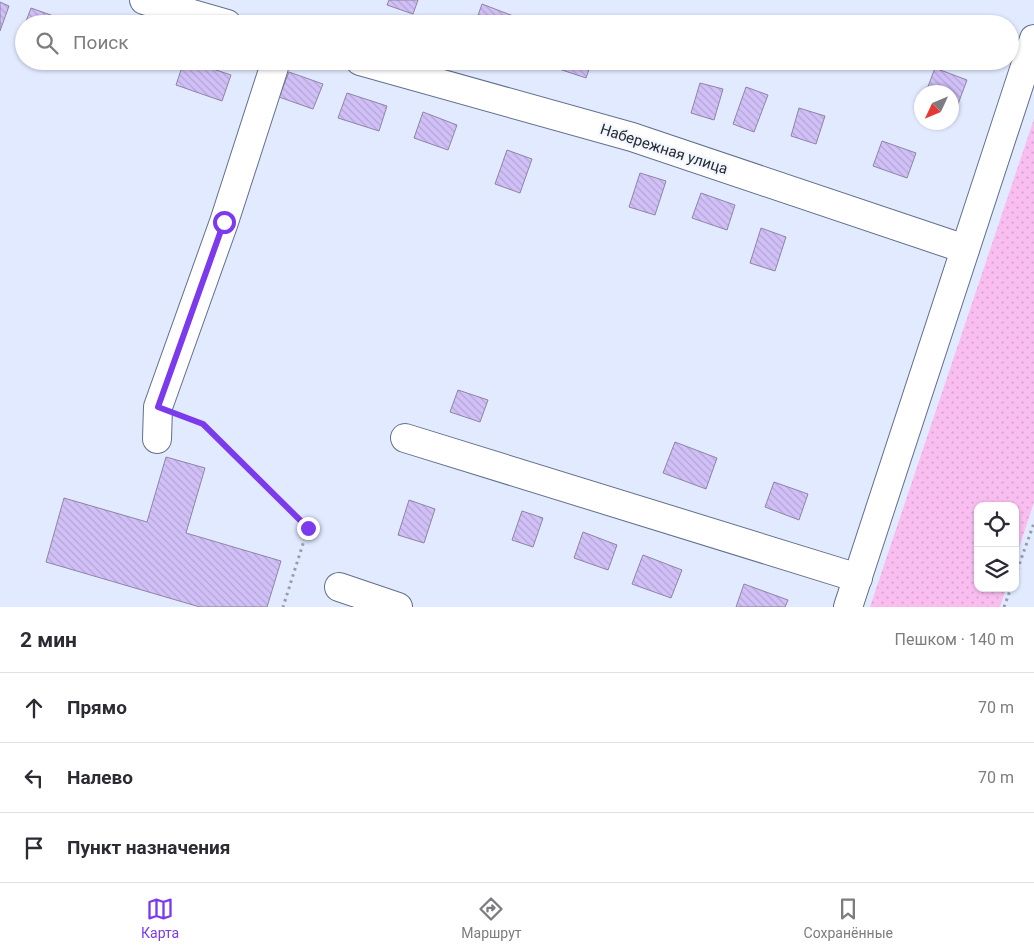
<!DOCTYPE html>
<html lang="ru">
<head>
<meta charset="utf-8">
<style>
  :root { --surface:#fff; --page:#f2f2f3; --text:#2b2b33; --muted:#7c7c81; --line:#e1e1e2; --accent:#7c3aed }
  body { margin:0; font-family:Roboto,sans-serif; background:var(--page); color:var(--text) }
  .controls { position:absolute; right:15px; bottom:15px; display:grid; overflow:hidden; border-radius:10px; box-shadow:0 1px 4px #0004 }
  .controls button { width:45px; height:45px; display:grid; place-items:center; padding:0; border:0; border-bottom:1px solid var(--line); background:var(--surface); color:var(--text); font:25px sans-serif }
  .compass { position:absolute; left:914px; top:85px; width:45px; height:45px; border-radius:50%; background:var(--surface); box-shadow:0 1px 4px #0004; rotate:226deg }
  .stop { position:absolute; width:15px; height:15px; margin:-11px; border:4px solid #7c3aed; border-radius:50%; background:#fff }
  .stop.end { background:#7c3aed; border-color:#fff; box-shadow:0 1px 5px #0008 }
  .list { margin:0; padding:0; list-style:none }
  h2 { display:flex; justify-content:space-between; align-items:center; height:65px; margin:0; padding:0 20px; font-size:21px }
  h2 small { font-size:16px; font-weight:400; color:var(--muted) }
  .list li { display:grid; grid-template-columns:32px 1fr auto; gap:15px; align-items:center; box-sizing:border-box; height:70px; padding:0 20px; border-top:1px solid var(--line) }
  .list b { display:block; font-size:19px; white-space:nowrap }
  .list em { font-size:16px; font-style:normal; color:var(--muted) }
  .icon { flex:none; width:28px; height:28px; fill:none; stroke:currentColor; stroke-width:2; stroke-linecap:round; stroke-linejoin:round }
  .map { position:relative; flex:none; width:1034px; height:607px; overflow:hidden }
  .search { position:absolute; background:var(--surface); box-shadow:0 1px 4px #0004; left:15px; right:15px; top:15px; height:55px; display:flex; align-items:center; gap:12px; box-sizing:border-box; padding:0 18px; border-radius:28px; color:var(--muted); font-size:19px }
  .sheet { height:275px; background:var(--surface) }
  nav { display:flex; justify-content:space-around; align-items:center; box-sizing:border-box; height:70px; border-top:1px solid var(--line); background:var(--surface); font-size:14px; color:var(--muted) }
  nav a { display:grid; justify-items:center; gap:2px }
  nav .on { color:var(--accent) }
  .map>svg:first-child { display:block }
  .park { fill:url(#park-dots) }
  .building { fill:url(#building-back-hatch); stroke:#8e84a4 }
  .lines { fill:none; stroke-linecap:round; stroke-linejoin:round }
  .minor-casing { stroke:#626f8d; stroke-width:30 }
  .path { stroke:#959cae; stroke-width:3; stroke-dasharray:2.5 4; stroke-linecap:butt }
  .minor { stroke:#fff; stroke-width:28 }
  .route { stroke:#7c3aed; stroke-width:6 }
  .labels { text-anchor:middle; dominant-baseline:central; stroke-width:5; stroke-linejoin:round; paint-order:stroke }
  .street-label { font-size:15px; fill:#262b38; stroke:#f4f7fe }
</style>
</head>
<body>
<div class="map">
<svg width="1034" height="607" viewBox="0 0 1034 607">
  <defs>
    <pattern id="park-dots" width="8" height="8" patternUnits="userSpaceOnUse" patternTransform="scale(1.25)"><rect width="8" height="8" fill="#f9bdf0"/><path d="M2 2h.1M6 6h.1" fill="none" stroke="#d5a3cf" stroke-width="1.8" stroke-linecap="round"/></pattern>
    <pattern id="building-back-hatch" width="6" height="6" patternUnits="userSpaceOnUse" patternTransform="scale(1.25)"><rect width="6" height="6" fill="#d1c0f7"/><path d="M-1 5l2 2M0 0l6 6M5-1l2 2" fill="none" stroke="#b3a5d4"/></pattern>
  </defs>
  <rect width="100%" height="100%" fill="#e1eaff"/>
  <polygon class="park" points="1034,119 1034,502 1015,560 1015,506 978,506 978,588 1006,588 1000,607 870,607"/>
  <g class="building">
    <polygon points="389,0 418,0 413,14 387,5"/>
    <polygon points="0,2 9,6 0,31"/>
    <polygon points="482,4 516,17 513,24 475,24"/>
    <polygon points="31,8 65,20 63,24 25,24"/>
    <polygon points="184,61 189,61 231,75 222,101 176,85"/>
    <polygon points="558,61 592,61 586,78 556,68"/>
    <polygon points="935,68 967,80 958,104 952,101 952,92 926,92"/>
    <polygon points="289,72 323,84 313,109 279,97"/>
    <polygon points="700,83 723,89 714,120 691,113"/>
    <polygon points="746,87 768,95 754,132 733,124"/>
    <polygon points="347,93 387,106 379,131 338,118"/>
    <polygon points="799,108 825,116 816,144 791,136"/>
    <polygon points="423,112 457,125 448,150 414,138"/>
    <polygon points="882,141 916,153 907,178 873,166"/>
    <polygon points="507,150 532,159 520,193 495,184"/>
    <polygon points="640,173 666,181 655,215 629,207"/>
    <polygon points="701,193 735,205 727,230 692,218"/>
    <polygon points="761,228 786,237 775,271 750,263"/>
    <polygon points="458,390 488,400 480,422 450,412"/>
    <polygon points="675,442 717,458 706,489 663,473"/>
    <polygon points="166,457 205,468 186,533 281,561 267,607 200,607 46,562 64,498 147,522"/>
    <polygon points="774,482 808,494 799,520 765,507"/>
    <polygon points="409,500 435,509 424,543 398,535"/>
    <polygon points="522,511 543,518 533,547 512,540"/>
    <polygon points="583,532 617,545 608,570 574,558"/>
    <polygon points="643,555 682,570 671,598 632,584"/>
    <polygon points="744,584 788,600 785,607 736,607"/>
  </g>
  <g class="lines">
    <defs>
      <g id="minor">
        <polyline points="144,0 227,24"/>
        <polyline points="360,61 632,137 965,249"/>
        <polyline points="405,438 858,578"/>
        <polyline points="157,439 158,407 224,222 276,61"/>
        <polyline points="339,587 398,607"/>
        <polyline points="848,607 1034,39"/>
      </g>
    </defs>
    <use href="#minor" class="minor-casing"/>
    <g class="path">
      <polyline points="180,415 203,424 308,528 283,607"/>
      <polyline points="1015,576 1034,523"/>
      <polyline points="1004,607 1011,588"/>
    </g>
    <use href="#minor" class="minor"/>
  </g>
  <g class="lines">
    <polyline class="route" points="224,222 158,407 203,424 308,528"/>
  </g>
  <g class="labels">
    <g class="street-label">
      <text transform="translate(664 149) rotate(18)">Набережная улица</text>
    </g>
  </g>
</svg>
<div class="controls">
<button><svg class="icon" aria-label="locate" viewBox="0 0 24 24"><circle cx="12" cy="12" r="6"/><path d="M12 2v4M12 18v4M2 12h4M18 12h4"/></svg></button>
<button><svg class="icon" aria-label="layers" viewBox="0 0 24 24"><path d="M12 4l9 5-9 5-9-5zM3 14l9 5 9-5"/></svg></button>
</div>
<svg class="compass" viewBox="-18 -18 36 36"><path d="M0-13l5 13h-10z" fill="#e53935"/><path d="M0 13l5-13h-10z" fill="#7c7c81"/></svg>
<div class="stop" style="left:224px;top:222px"></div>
<div class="stop end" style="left:308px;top:528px"></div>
<div class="search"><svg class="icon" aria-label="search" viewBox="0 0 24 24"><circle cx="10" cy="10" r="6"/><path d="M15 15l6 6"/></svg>Поиск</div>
</div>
<section class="sheet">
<h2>2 мин<small>Пешком · 140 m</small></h2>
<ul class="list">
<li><svg class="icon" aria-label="ahead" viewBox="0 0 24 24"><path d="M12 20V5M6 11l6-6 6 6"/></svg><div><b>Прямо</b></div><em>70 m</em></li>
<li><svg class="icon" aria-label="left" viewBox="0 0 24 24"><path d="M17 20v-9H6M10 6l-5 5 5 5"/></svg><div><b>Налево</b></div><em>70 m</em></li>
<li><svg class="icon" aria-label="arrive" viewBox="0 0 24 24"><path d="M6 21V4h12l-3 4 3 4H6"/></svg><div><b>Пункт назначения</b></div></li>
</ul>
</section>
<nav>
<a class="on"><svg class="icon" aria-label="map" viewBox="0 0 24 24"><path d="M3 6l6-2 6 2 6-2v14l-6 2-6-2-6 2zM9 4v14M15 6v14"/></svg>Карта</a>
<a><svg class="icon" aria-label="directions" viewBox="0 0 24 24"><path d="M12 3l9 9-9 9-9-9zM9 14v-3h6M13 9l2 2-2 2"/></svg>Маршрут</a>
<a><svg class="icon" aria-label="saved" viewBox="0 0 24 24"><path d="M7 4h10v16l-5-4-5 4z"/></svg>Сохранённые</a>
</nav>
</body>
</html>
